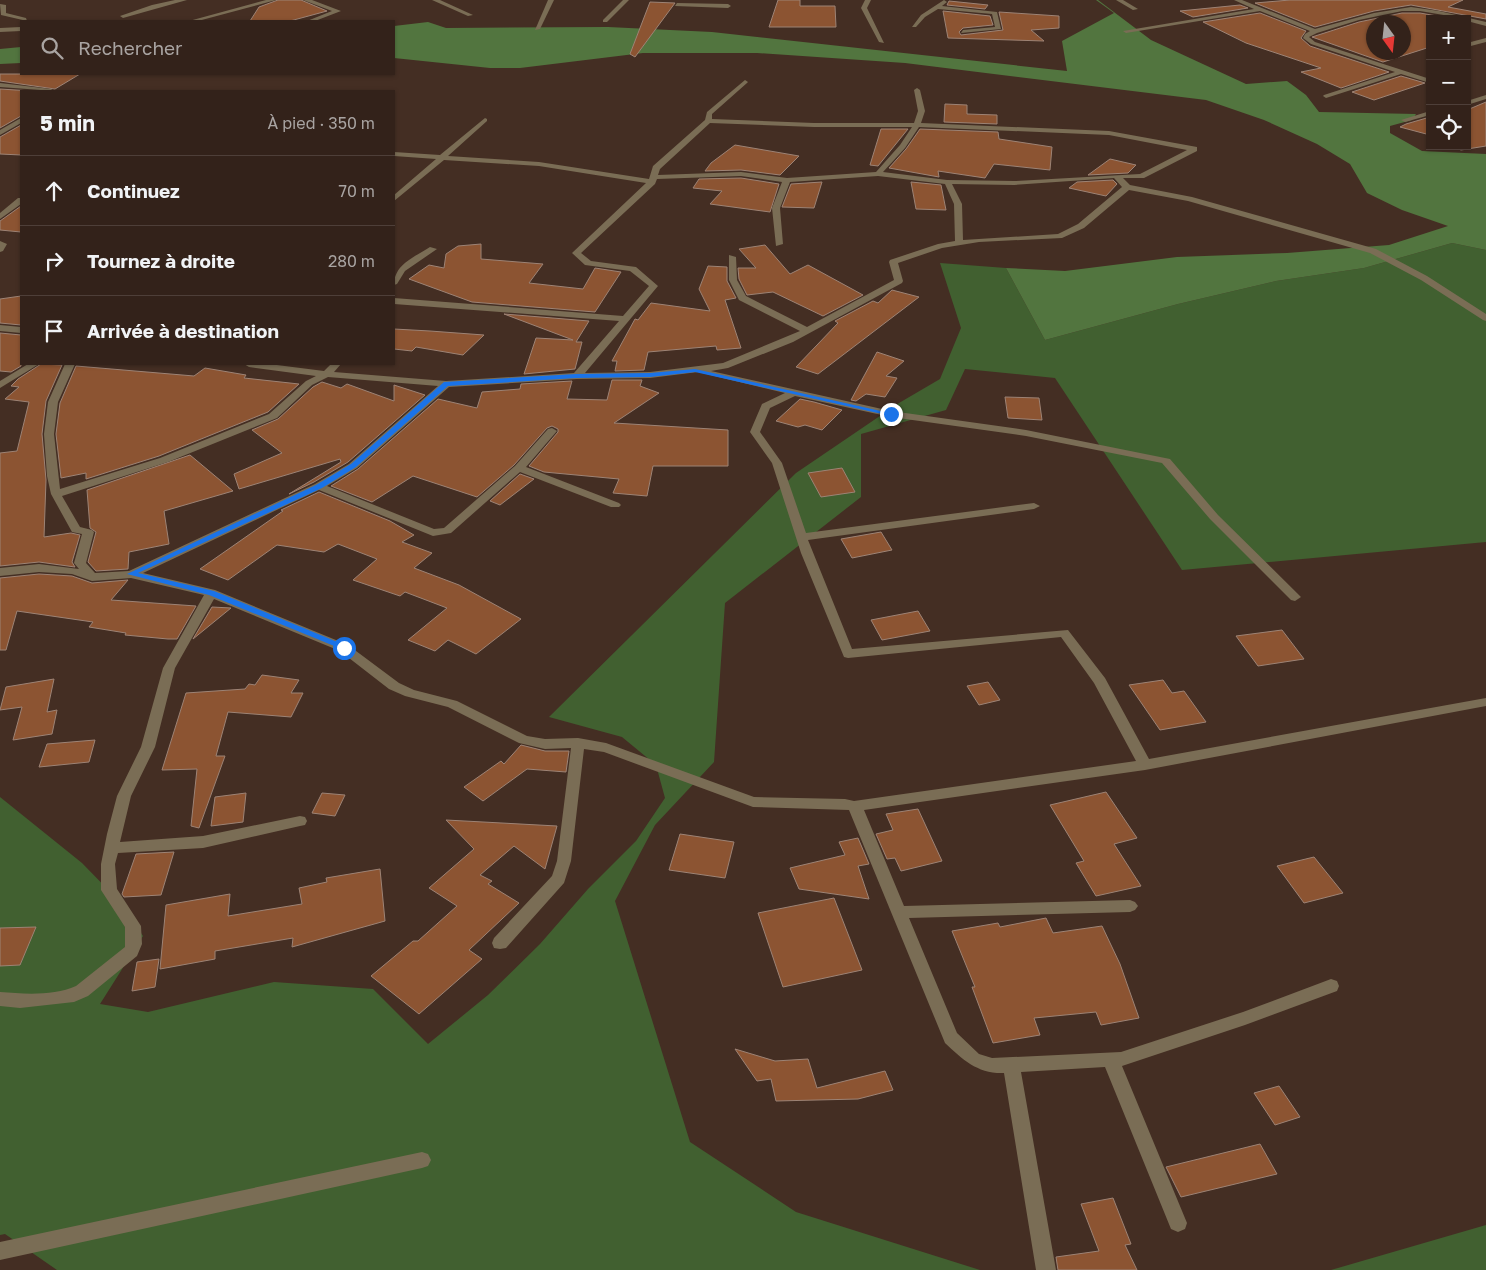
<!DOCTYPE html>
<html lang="fr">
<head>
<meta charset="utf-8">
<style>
  :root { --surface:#33221a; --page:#3e2f27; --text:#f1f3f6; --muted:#a9a4a2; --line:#4e3f39 }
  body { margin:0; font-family:"Golos Text",sans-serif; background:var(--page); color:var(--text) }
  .controls { position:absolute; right:15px; top:15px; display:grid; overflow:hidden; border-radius:0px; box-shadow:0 1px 4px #0004 }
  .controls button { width:45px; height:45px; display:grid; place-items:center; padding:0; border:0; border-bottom:1px solid var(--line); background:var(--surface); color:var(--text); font:25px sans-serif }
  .compass { position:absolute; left:1366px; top:15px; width:45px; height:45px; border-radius:50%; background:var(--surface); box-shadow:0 1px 4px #0004; rotate:165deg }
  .stop { position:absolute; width:15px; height:15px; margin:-11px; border:4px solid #1a73e8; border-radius:50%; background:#fff }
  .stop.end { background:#1a73e8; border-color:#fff; box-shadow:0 1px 5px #0008 }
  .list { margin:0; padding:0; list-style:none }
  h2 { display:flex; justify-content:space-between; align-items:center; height:65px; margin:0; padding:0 20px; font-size:21px }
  h2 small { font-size:16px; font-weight:400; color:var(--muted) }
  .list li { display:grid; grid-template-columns:32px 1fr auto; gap:15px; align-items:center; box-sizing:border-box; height:70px; padding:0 20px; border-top:1px solid var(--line) }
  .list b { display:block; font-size:19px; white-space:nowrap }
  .list em { font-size:16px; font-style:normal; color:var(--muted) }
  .icon { flex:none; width:28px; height:28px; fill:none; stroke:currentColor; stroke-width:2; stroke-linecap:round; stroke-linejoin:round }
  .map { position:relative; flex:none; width:1486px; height:1270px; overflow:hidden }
  .search { position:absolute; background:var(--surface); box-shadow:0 1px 4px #0004; left:20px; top:20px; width:375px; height:55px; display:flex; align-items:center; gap:12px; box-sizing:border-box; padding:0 18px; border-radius:0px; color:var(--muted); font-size:19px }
  .panel { position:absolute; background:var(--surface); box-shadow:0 1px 4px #0004; left:20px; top:90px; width:375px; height:275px; border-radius:0px }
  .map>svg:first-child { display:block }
  .green { fill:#416030 }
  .forest { fill:#52753f }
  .building { fill:#8c5432; stroke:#9d8375; fill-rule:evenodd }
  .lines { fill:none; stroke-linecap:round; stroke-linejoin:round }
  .minor { fill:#7a6d55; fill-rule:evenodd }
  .route { fill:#1a73e8 }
</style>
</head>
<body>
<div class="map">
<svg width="1486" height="1270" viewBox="0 0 1486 1270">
  <rect width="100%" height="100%" fill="#442e23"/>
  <g class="green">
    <polygon points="1452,243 1486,250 1486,542 1182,570 1055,378 965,369 946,410 861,434 861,497 725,603 714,762 655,825 615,901 690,1142 796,1212 980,1270 57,1270 5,1234 0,1235 0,797 82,863 121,903 143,936 100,1004 148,1012 274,982 373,989 428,1044 488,995 540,944 588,889 636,841 665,798 656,765 622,737 549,717 796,473 899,403 940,379 961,328 940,263 1006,268 1045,340 1178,304 1276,281 1364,268"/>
    <polygon points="1486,1225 1486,1270 1331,1270"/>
  </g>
  <g class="forest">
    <polygon points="1096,0 1098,0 1151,40 1246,84 1287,81 1306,95 1319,112 1416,114 1412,120 1390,126 1390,133 1422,151 1486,154 1486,250 1452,243 1364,268 1276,281 1178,304 1045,340 1006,268 1065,271 1177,257 1287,253 1389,245 1448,226 1402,210 1367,193 1350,164 1317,144 1264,120 1206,100 905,63 757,53 643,53 520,68 490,68 394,58 394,26 428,22 446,28 608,27 712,32 1067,71 1062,41 1114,13"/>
    <polygon points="21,47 21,63 0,64 0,49"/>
  </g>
  <g class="building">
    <polygon points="278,0 301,0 327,11 290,21 250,21 259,7"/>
    <polygon points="778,0 800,0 800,6 835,6 836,27 769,27"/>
    <polygon points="1290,0 1463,0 1448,7 1486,14 1486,19 1411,5 1374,11 1315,27 1255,3"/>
    <polygon points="949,1 988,5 985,9 947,5"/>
    <polygon points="650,2 675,3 635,57 630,54"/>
    <polygon points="1240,5 1248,8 1193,17 1180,11"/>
    <polygon points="943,11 990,16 993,25 963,28 959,32 961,35 1003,30 999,12 1059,16 1059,28 1031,30 1044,41 948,38"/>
    <polygon points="1260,13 1306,31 1301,38 1310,46 1389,72 1341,88 1301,72 1321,68 1246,43 1203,22"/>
    <path d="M 1402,13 L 1420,13 L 1454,19 L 1430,19 L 1430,47 L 1383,62 L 1312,37 L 1359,22 ZM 1374,22 L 1404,22 L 1404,52 L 1374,52 Z"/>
    <polygon points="0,74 80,74 55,89 0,81"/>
    <polygon points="1401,76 1425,83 1374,100 1352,92"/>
    <polygon points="0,89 32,91 21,91 21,116 0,128"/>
    <polygon points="1486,102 1486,146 1461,150 1452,146 1467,146 1467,110"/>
    <polygon points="945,104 967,105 967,114 997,115 997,124 944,122"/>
    <polygon points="1430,117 1430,135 1400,127 1406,124"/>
    <polygon points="21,125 21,155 0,154 0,137"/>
    <polygon points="881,129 908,129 878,166 870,165"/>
    <polygon points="920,129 998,132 999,139 1052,147 1050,170 994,164 985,178 938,171 939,177 889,168 906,149"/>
    <polygon points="735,145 799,156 780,175 741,170 705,171 711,163"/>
    <polygon points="1110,159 1136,165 1128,173 1088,175"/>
    <polygon points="741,178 779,184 770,212 710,204 722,191 693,188 699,179"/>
    <polygon points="1113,180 1117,184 1106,196 1069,188 1077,182"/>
    <polygon points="822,182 814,208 782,207 791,184"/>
    <polygon points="911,182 941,185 946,210 916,209"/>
    <polygon points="21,206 21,232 0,230 0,221"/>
    <polygon points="481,244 481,259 543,264 529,283 583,289 595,268 621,272 595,312 472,302 409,279 429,265 444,268 446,254 458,246"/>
    <polygon points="765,245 790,274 808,265 863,295 823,316 773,292 747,295 739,279 738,268 756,268 739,249"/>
    <polygon points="708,266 727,267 727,281 736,298 725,300 741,348 717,350 716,346 648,352 644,370 615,371 617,361 612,361 635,319 638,320 651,303 710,311 699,289"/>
    <polygon points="892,290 919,297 818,374 796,367 838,323 835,321 873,301 878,303"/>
    <polygon points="21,296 21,325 0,323 0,299"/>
    <polygon points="504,314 589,321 576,342 582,342 575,369 524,374 536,338 573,340"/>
    <polygon points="394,329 430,331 484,335 463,355 416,347 412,351 394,349"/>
    <polygon points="0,333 21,335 21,366 11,372 0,371"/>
    <polygon points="877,352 904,361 886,376 897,378 885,397 866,394 856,401 851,400"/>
    <polygon points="41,364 62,365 46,401 42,434 46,480 44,537 71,533 80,535 72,562 75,567 39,562 0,566 0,453 17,451 29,402 5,399 19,387 11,386 18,379"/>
    <polygon points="76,366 194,376 205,368 246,375 244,378 299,384 268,412 159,456 86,479 86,473 61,478 56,434 60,403"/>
    <polygon points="612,380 642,380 640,386 659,393 614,423 728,430 728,466 653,466 647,496 613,493 619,479 544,472 529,466 558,432 558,429 552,426 547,428 514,465 477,497 413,476 372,502 331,486 358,469 438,399 477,408 482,392 520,389 521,384 572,381 567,399 607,400"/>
    <polygon points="322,382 341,388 347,384 394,401 394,385 425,395 348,462 314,482 289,494 341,462 340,459 239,489 234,474 282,453 252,430 278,419 313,387"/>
    <polygon points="1005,397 1039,398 1042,420 1008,418"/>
    <polygon points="800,399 814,402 842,410 822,430 805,425 798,427 776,421"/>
    <polygon points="190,455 233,491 164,511 169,544 129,552 128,569 96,571 88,562 96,532 90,528 87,490"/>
    <polygon points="842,468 855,492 821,497 808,473"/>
    <polygon points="520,474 534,479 500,505 490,501"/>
    <polygon points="319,492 390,521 414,535 402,542 432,553 414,568 459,585 521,619 476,654 448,640 435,651 408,640 447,608 405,592 400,596 353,580 377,559 338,544 324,552 277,545 228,580 200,569 283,511 281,510"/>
    <polygon points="881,532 892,550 852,558 841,539"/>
    <polygon points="39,574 72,576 92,583 128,580 111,600 196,606 177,639 168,639 125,635 126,633 89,627 93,622 17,611 6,650 0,650 0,578"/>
    <polygon points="212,607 231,608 193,639"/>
    <polygon points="918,611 930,631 882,640 871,620"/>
    <polygon points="1282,630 1304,659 1258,666 1236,636"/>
    <polygon points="262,675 299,680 291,693 303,693 291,717 228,712 216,756 225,756 199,828 191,826 197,769 162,770 186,693 245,689 249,684 255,685"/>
    <polygon points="54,679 47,712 57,710 52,734 13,740 22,707 0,710 6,687"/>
    <polygon points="1163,680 1172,693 1184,691 1206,722 1160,730 1129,685"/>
    <polygon points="988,682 1000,700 979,705 967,686"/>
    <polygon points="95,740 89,762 39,767 47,744"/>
    <polygon points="521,745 545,751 569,751 566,772 527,769 483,801 464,787 501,761 504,764"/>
    <polygon points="1106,792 1137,838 1114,844 1141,886 1096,896 1076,863 1084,861 1050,805"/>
    <polygon points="246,793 243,822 211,826 215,797"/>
    <polygon points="322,793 345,795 335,816 312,813"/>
    <polygon points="918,809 942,861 901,871 895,858 887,859 876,834 893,830 886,814"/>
    <polygon points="446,820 557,826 545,869 514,846 480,875 492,881 488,884 519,903 469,950 482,959 419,1014 371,976 413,941 418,941 457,906 429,888 474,849"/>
    <polygon points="680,834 734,842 725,878 669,870"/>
    <polygon points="858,838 869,864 858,866 869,899 799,889 790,868 845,855 839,842"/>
    <polygon points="174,852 161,895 124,897 122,894 136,854"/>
    <polygon points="1314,857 1343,893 1304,903 1277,866"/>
    <polygon points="380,869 385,921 292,947 293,938 215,951 215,959 160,969 166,905 230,894 228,916 302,904 299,888 327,882 326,878"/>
    <polygon points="834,898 862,970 783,987 758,913"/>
    <polygon points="1046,918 1053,933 1102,926 1120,964 1139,1018 1101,1025 1096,1012 1034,1018 1040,1035 993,1043 972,987 975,987 952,931 998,923 1000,927"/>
    <polygon points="36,927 20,965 0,966 0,928"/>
    <polygon points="159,959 155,987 132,991 137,962"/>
    <polygon points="735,1049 775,1061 808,1059 817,1088 885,1071 893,1090 858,1099 776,1101 771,1079 757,1081"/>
    <polygon points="1279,1086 1300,1117 1275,1125 1254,1093"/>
    <polygon points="1260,1144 1277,1174 1181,1197 1166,1167"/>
    <polygon points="1113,1198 1131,1244 1125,1245 1137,1270 1058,1270 1056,1257 1099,1251 1081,1204"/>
  </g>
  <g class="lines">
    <g class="minor">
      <polygon points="175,0 187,0 123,18 120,16 152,5"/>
      <polygon points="266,0 276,0 198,21 189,21"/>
      <polygon points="303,0 312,0 341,11 315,21 307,21 332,11"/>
      <polygon points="432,0 440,0 473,15 468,16"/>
      <polygon points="548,0 554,0 540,29 535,30"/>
      <polygon points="623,0 629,0 607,22 603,22 603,20"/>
      <polygon points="865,0 871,0 867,8 884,43 879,42 861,8"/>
      <polygon points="944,0 947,2 942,6 997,12 1001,29 961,33 963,30 995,27 992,14 938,9 925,17 916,27 912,27 921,15"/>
      <polygon points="1116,0 1123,0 1138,9 1133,10"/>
      <polygon points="1234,0 1242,0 1315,29 1374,13 1411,7 1439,11 1486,22 1486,26 1467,21 1467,19 1420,11 1402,11 1359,20 1317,33 1309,37 1315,42 1430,79 1430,83 1401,74 1326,98 1323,96 1324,95 1395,72 1311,44 1303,38 1305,34 1310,31 1260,11 1126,33 1123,31 1254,9"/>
      <polygon points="677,3 728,4 731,6 728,8 675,6"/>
      <polygon points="0,4 6,5 6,13 26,18 27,21 1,15"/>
      <polygon points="21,27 21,31 0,32 0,28"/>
      <polygon points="1486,38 1486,42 1467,47 1467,43"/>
      <path d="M 745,80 L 748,82 L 747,83 L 712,114 L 712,119 L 814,123 L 914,123 L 918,111 L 914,90 L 917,88 L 920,90 L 925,111 L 921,123 L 1109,131 L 1197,147 L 1197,151 L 1144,178 L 1123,178 L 1130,185 L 1192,197 L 1376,249 L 1427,276 L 1486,314 L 1486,321 L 1483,320 L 1421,280 L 1370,253 L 1188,201 L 1129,190 L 1084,228 L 1062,238 L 979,242 L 942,248 L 898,263 L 903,281 L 902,283 L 793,342 L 728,368 L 711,371 L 891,411 L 1026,430 L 1170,459 L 1218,515 L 1301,597 L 1295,601 L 1291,600 L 1210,519 L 1162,463 L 1026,436 L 891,417 L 795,396 L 770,408 L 760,432 L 782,463 L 806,533 L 1034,503 L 1040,506 L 1034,509 L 808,540 L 852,649 L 1068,630 L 1105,678 L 1149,759 L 1486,698 L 1486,706 L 1145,770 L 864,810 L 904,906 L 1130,900 L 1135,902 L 1138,906 L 1135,910 L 1130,912 L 909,918 L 957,1033 L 979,1054 L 992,1058 L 1121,1052 L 1243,1012 L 1331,979 L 1337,981 L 1339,986 L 1337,991 L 1245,1025 L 1122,1066 L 1187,1223 L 1185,1229 L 1178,1232 L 1171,1229 L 1105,1067 L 1021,1072 L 1056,1270 L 1036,1270 L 1004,1073 C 978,1074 963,1060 945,1043 L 849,810 L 753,807 L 604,752 L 584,749 L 571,861 L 564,883 L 506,948 L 500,949 L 494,948 L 492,943 L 494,938 L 552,876 L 557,861 L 571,748 L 545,749 L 519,743 L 448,707 L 405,696 L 389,689 L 340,651 L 214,599 L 175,668 L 155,747 L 131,796 L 120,842 L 203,836 L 300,816 L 305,817 L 307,821 L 305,825 L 300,826 L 203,848 L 118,853 L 115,864 L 117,889 L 141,926 L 142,944 L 137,956 L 88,996 L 74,1002 L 20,1008 L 0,1006 L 0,992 C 24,994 54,996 76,986 L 125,947 L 125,927 L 101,890 L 101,864 L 107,834 L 117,796 L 141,747 L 163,668 L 204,595 L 131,578 L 92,581 L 72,574 L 39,572 L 0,576 L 0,568 L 39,564 L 79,569 L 74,563 L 82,534 L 72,532 L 51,494 L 47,476 L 44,434 L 48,402 L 65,364 L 75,364 L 58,402 L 54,434 L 60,489 L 160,458 L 269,414 L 306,381 L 316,376 L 249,367 L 244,364 L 269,364 L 324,371 L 331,364 L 341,364 L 334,372 L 446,381 L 574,373 L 619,321 L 394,304 L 394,298 L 623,316 L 649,286 L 630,271 L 585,265 L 572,253 L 646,183 L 539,166 L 444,160 L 394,201 L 394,195 L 436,159 L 394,156 L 394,152 L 440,155 L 485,118 L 487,119 L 487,121 L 448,156 L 539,162 L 649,179 L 653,166 L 705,120 L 707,112 ZM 710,123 L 814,127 L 912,127 L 900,145 L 876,172 L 787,178 L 741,172 L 658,175 L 660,169 ZM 919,127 L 1109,135 L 1187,150 L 1140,174 L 1014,181 L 947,180 L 883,172 L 905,148 ZM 741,176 L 782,182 L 772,208 L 776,246 L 783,244 L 780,208 L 790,182 L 878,176 L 945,184 L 954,204 L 955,241 L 938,244 L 890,260 L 889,262 L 894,280 L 807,327 L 746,296 L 737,280 L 736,257 L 729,255 L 729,280 L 739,300 L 800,331 L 723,363 L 650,372 L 585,373 L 658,286 L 636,267 L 591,261 L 581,253 L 655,184 L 657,179 ZM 1114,178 L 1122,187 L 1078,224 L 1058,234 L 963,240 L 962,204 L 952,184 L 1014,185 ZM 698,372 L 785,393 L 762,404 L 750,432 L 772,463 L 801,553 L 844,657 L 848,658 L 1061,637 L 1094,683 L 1136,761 L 854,801 L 845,799 L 754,797 L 606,743 L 578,738 L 545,739 L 527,736 L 457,701 L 414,690 L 399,683 L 348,645 L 215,590 L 143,573 L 319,490 L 433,536 L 451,533 L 520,472 L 611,507 L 619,507 L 621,505 L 619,503 L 526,467 L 557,431 L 552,428 L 548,429 L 515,466 L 444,528 L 434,529 L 327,486 L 357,468 L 449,387 L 577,379 L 650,378 ZM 328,377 L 438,386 L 349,464 L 315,484 L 129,571 L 95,573 L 86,563 L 94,532 L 92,530 L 80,527 L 62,496 L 168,462 L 277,418 L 312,385 Z"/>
      <polygon points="0,83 51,89 54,91 0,87"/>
      <polygon points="1486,95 1486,99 1467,105 1467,101"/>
      <polygon points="1430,111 1430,115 1405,122 1401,120"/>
      <polygon points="21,118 21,123 0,135 0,130"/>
      <polygon points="18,198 21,198 21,204 0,219 0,213"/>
      <polygon points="0,241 7,244 3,251 0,252"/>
      <path d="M 430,247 L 437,249 L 405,271 L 397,284 L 394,285 C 394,264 415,257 430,247 Z"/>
      <polygon points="0,325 21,327 21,333 0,331"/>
      <polygon points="28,364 39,364 0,388 0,381"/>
      <polygon points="422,1152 428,1154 431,1160 428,1166 422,1168 0,1260 0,1242"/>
    </g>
  </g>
  <polygon class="route" points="695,369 894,414 891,416 695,372 650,377 576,378 448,386 356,467 322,488 138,573 214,591 347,646 348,648 344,650 209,595 127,574 316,485 351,464 444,382 576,374 650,373"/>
</svg>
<div class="controls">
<button>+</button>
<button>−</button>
<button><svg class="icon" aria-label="locate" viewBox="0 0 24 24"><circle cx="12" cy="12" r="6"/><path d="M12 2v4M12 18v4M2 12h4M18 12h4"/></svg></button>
</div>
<svg class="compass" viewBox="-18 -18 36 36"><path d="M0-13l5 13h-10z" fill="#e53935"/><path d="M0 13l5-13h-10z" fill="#a9a4a2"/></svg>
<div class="stop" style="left:344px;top:648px"></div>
<div class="stop end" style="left:891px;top:414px"></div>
<div class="search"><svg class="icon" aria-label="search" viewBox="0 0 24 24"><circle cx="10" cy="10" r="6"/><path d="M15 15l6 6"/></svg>Rechercher</div>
<section class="panel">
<h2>5 min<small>À pied · 350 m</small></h2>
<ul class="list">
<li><svg class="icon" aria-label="ahead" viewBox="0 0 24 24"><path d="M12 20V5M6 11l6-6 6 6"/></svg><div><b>Continuez</b></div><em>70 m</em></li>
<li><svg class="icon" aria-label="right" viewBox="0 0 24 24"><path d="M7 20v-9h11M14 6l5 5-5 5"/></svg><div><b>Tournez à droite</b></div><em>280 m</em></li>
<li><svg class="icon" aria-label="arrive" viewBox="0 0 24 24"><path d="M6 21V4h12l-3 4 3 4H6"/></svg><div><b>Arrivée à destination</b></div></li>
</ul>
</section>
</div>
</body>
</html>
